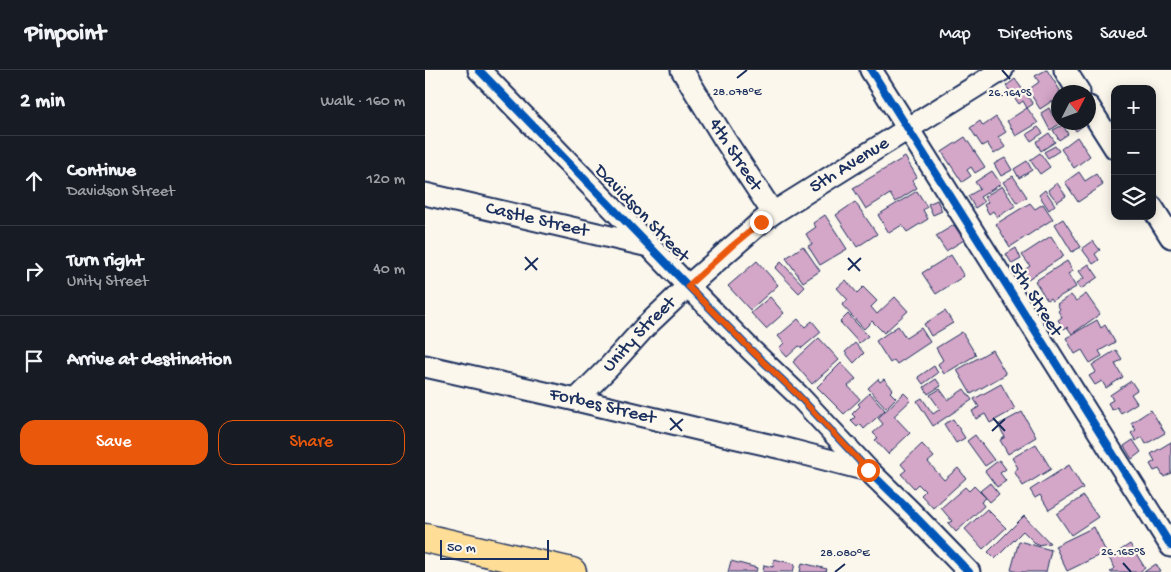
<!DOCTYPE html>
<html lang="en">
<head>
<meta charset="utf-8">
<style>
  :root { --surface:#171b24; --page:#20242c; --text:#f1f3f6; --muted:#9ea1a6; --line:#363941; --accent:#ea580c }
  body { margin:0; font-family:"Gochi Hand",sans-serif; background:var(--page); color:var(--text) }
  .controls { position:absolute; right:15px; top:15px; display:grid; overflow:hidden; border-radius:10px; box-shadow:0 2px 12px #0003 }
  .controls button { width:45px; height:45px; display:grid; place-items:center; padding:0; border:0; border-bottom:1px solid var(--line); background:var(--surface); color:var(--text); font:25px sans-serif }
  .compass { position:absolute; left:626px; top:15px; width:45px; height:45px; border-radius:50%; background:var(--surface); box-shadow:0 2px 12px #0003; rotate:48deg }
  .scale { position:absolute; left:15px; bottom:12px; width:109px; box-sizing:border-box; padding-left:5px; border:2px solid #1b2f5e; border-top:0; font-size:14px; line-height:18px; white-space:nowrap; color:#1b2f5e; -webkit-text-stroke:4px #fbf7ec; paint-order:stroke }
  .stop { position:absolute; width:15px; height:15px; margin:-11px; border:4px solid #ea580c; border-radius:50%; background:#fff }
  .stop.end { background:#ea580c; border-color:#fff; box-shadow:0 1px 5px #0008 }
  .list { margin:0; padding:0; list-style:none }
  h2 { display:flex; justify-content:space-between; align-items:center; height:65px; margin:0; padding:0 20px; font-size:21px }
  h2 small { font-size:16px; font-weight:400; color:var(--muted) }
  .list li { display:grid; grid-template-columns:32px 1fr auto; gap:15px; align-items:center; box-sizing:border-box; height:90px; padding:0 20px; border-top:1px solid var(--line) }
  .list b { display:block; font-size:19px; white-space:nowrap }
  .list p { margin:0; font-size:16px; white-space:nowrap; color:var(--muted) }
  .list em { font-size:16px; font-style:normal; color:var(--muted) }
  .actions { display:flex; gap:10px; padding:15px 20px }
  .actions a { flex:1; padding:11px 0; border:1px solid var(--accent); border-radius:15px; text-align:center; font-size:18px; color:var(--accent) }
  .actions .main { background:var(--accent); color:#fff }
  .icon { flex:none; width:28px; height:28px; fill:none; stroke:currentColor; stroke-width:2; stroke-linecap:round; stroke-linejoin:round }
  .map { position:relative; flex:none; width:746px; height:502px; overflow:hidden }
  header { display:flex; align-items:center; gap:30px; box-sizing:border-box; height:70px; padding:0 25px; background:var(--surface); border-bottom:1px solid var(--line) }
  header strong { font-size:24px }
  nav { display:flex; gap:28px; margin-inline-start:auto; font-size:18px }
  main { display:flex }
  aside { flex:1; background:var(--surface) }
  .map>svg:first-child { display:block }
  .building { fill:#d4a6c8; stroke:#1b2f5e }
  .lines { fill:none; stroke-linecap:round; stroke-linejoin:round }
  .minor-casing { stroke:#1b2f5e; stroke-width:25 }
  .major-casing { stroke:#1b2f5e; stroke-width:31 }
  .minor { stroke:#fbf7ec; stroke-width:21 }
  .major { stroke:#fedd96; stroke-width:28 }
  .cycleway-casing { stroke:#fbf7ec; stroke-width:11 }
  .cycleway { stroke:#0057b8; stroke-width:8 }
  .route { stroke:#ea580c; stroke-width:6 }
  .ticks { fill:none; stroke:#1b2f5e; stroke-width:2 }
  .labels { text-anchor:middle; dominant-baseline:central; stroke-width:4.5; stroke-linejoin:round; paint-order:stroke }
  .street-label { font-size:19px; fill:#1b2f5e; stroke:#fbf7ec }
  .ticks-label { font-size:12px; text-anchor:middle; fill:#1b2f5e; stroke:#fbf7ec; stroke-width:4.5; stroke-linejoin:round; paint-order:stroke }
</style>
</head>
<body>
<header>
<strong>Pinpoint</strong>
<nav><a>Map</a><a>Directions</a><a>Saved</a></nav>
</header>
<main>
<aside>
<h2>2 min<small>Walk · 160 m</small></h2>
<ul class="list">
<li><svg class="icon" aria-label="ahead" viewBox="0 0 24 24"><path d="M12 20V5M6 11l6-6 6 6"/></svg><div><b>Continue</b><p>Davidson Street</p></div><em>120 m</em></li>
<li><svg class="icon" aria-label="right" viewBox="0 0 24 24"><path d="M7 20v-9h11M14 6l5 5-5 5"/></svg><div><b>Turn right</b><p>Unity Street</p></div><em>40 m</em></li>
<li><svg class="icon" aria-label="arrive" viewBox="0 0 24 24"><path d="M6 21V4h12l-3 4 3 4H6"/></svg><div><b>Arrive at destination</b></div></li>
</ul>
<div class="actions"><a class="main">Save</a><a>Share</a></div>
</aside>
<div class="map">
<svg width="746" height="502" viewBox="0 0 746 502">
  <rect width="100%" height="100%" fill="#fbf7ec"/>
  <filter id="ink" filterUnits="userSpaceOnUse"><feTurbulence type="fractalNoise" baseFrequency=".02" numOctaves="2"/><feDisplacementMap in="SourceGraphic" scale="10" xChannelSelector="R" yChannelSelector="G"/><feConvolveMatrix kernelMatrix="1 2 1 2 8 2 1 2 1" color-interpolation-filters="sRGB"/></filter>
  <g filter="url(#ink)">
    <g class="building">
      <polygon points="621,0 622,0 636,22 634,22 634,37 632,38 627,31 615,39 603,20 614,12 610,6"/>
      <polygon points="590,9 608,34 602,38 598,31 594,34 581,16"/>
      <polygon points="602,38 613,53 591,66 582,51"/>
      <polygon points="624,38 628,46 634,43 634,52 638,52 625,60 616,43"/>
      <polygon points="571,47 581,62 573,67 580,77 569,84 562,73 557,76 545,58 555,51 558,56"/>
      <polygon points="645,52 657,52 659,55 651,61"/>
      <polygon points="638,55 643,64 634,70 628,60"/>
      <polygon points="613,57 618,63 606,71 602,64"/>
      <polygon points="624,63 630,72 616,81 611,72"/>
      <polygon points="540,67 560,97 550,103 546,97 542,100 546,106 537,112 517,82"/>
      <polygon points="652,67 665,86 649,98 636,79"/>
      <polygon points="630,76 634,81 623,88 619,82"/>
      <polygon points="615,83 625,97 615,104 605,90"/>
      <polygon points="480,87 492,107 487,110 492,118 470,132 465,124 441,139 428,118"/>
      <polygon points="580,88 587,100 576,106 569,94"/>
      <polygon points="602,91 607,100 594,108 589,99"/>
      <polygon points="567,101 576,114 555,127 559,132 550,138 543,126 555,119 550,112"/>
      <polygon points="654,102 660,111 671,104 678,115 653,132 640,112"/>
      <polygon points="588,106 602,127 592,133 578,112"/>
      <polygon points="632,113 641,126 632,132 623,120"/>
      <polygon points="577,116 590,136 572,147 568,141 564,144 559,135 563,132 559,127"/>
      <polygon points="620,120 630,135 624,140 614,125"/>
      <polygon points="492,121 502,137 498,140 503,149 482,162 477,155 464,163 453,145"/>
      <polygon points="512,130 517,141 508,145 503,134"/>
      <polygon points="430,132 452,164 432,177 411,145"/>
      <polygon points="605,133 610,139 618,134 628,149 585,177 571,154"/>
      <polygon points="400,145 422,179 395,195 383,176 387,174 381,164 391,157 388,153"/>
      <polygon points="638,149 656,177 647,182 630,154"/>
      <polygon points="529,155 539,170 521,181 511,166"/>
      <polygon points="626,166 639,186 603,209 598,201 605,196 597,185"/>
      <polygon points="668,171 675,180 670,184 674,190 668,194 657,179"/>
      <polygon points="378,176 395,201 378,212 361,188"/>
      <polygon points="591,178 596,189 587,194 581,184"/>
      <polygon points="526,185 539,206 511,224 497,203"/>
      <polygon points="332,191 353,215 325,240 303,216"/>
      <polygon points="642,191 648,201 643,204 651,217 627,231 625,228 622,230 610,211"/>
      <polygon points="356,192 380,217 374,223 350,198"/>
      <polygon points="664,194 673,207 656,219 652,213 659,208 654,201"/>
      <polygon points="421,210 432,223 438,217 452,231 446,237 452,244 470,227 483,241 459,263 447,251 439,259 417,235 423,230 412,218"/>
      <polygon points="661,224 675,244 647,264 642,257 639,259 633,250 637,247 633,241 635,239 632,234 646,225 651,231"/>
      <polygon points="345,227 359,243 341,259 326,243"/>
      <polygon points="520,241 528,253 506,266 499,254"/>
      <polygon points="423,244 443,266 434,273 415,252"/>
      <polygon points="373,249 380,257 387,251 396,262 377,278 374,276 362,287 354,278 359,273 353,266"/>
      <polygon points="672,250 676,258 680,255 690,272 674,281 677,286 665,293 657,280 650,284 641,268"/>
      <polygon points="473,256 481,268 496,258 505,272 472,294 469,290 465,293 451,271"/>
      <polygon points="537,262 551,285 519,304 513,294 518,290 511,278"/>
      <polygon points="394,268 414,290 387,314 368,292"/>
      <polygon points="430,273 439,283 429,293 420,282"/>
      <polygon points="567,280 581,304 546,324 532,300"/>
      <polygon points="691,280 697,289 690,294 698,307 681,318 677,311 670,315 664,306 671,302 667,295"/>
      <polygon points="416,293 431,309 423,316 435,329 419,344 392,317"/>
      <polygon points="509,296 513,303 498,314 493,307"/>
      <polygon points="453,309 455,312 459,309 468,319 465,322 471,328 461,338 443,318"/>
      <polygon points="511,309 516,316 503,324 499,317"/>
      <polygon points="706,311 712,320 706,324 712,333 696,343 692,337 687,340 683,333 688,330 685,325"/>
      <polygon points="576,314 590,339 565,353 560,344 551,349 547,341 554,337 549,329"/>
      <polygon points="515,319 523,330 539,319 547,330 508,356 492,331 497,328 508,344 515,339 505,325"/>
      <polygon points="445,323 460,340 439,359 435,354 432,357 426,351 430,347 427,344 435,336 433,334"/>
      <polygon points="479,323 486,330 469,346 485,363 463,384 450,370 453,368 448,363 458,354 453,348"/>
      <polygon points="726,340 740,363 721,374 717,367 711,371 706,363 711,360 706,353"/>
      <polygon points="597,342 611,367 583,384 575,370 580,367 573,355"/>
      <polygon points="528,349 540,368 531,373 519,354"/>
      <polygon points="550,365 569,390 560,396 542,371"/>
      <polygon points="708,370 716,382 707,389 699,376"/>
      <polygon points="746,372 746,403 739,407 734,399 729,401 725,394 730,391 726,384"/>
      <polygon points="497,374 509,387 503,392 519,410 533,398 541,408 508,438 496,425 500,421 493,414 489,418 476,404 481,400 476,394"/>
      <polygon points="611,374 626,399 598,416 589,401 593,398 587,388"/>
      <polygon points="574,390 581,399 575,403 581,411 572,417 560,401"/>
      <polygon points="644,395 658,418 624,440 615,425 610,428 605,420"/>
      <polygon points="565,413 574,424 565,432 555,421"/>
      <polygon points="549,416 561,428 556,432 559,436 531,462 523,453 527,451 516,438 540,417 544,421"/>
      <polygon points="658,426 673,447 646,465 632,444"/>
      <polygon points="562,439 581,458 558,479 540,459"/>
      <polygon points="599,446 625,473 612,475 598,461 570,489 563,482"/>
      <polygon points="669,457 681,482 642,501 630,476"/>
      <polygon points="594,471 626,480 621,502 593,502 586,500"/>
      <polygon points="705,474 720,498 714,502 685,502 690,498 684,488"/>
      <polygon points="349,489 370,494 368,502 338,502 339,495 348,497"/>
      <polygon points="306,491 332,498 331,502 303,502"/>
      <polygon points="377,493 402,499 401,502 375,502"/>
      <polygon points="731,494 736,502 719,502"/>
    </g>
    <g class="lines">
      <defs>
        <g id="minor">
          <polyline points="54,0 263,216 326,280 372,324 443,400 485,441 544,502"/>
          <path id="s1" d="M 257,0 L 300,70 L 348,143"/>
          <polyline points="446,0 746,476"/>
          <polyline points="640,0 654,22"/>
          <polyline points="664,37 690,78"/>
          <path id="s2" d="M 0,124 L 224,176"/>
          <polyline points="727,137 746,167"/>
          <path id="s3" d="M 0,296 L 151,330 L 277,360 L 357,378 L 442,400"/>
          <path id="s4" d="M 151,330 L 184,297 L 220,257 L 263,216 L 336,152 L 348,143 L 577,0"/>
        </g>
        <polyline id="major" points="0,468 147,502"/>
      </defs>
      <use href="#minor" class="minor-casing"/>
      <use href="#major" class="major-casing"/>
      <use href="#minor" class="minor"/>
      <use href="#major" class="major"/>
      <defs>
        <g id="cycleway">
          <polyline points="54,0 263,216 326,280 372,324 443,400 485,441 544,502"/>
          <polyline points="446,0 746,476"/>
        </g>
      </defs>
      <use href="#cycleway" class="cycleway-casing"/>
      <use href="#cycleway" class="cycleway"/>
    </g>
  </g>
  <g class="lines" filter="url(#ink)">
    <polyline class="route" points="336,152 307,176 263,216 326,280 372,324 443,400"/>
  </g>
  <path class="ticks" d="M 577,0 L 585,9M 312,8 L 322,0M 100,187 L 112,200M 423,188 L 435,201M 100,200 L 113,188M 423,200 L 436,188M 245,348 L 257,361M 568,348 L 580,361M 245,360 L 258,349M 567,361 L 580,349M 698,493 L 706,502M 410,502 L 420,494"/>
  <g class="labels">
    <g class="street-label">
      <text stroke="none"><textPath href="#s1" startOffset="100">4th Street</textPath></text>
      <text stroke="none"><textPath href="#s4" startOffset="362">5th Avenue</textPath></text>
      <text transform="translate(216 144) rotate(46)">Davidson Street</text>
      <text stroke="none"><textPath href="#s2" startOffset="115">Castle Street</textPath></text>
      <text transform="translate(610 230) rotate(58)">5th Street</text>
      <text stroke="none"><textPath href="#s4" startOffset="91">Unity Street</textPath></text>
      <text stroke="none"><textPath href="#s3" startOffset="182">Forbes Street</textPath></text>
    </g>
  </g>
  <g class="ticks-label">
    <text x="312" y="25">28.078°E</text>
    <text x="585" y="26">26.164°S</text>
    <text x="698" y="485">26.165°S</text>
    <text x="420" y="486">28.080°E</text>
  </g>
</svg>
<div class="controls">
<button>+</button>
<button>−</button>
<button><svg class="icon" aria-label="layers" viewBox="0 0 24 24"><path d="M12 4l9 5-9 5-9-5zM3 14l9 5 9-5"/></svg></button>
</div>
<svg class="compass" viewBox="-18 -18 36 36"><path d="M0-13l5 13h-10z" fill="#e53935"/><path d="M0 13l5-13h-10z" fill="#9ea1a6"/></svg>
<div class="scale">50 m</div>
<div class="stop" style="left:443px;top:400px"></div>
<div class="stop end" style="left:336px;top:152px"></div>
</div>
</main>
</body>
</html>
